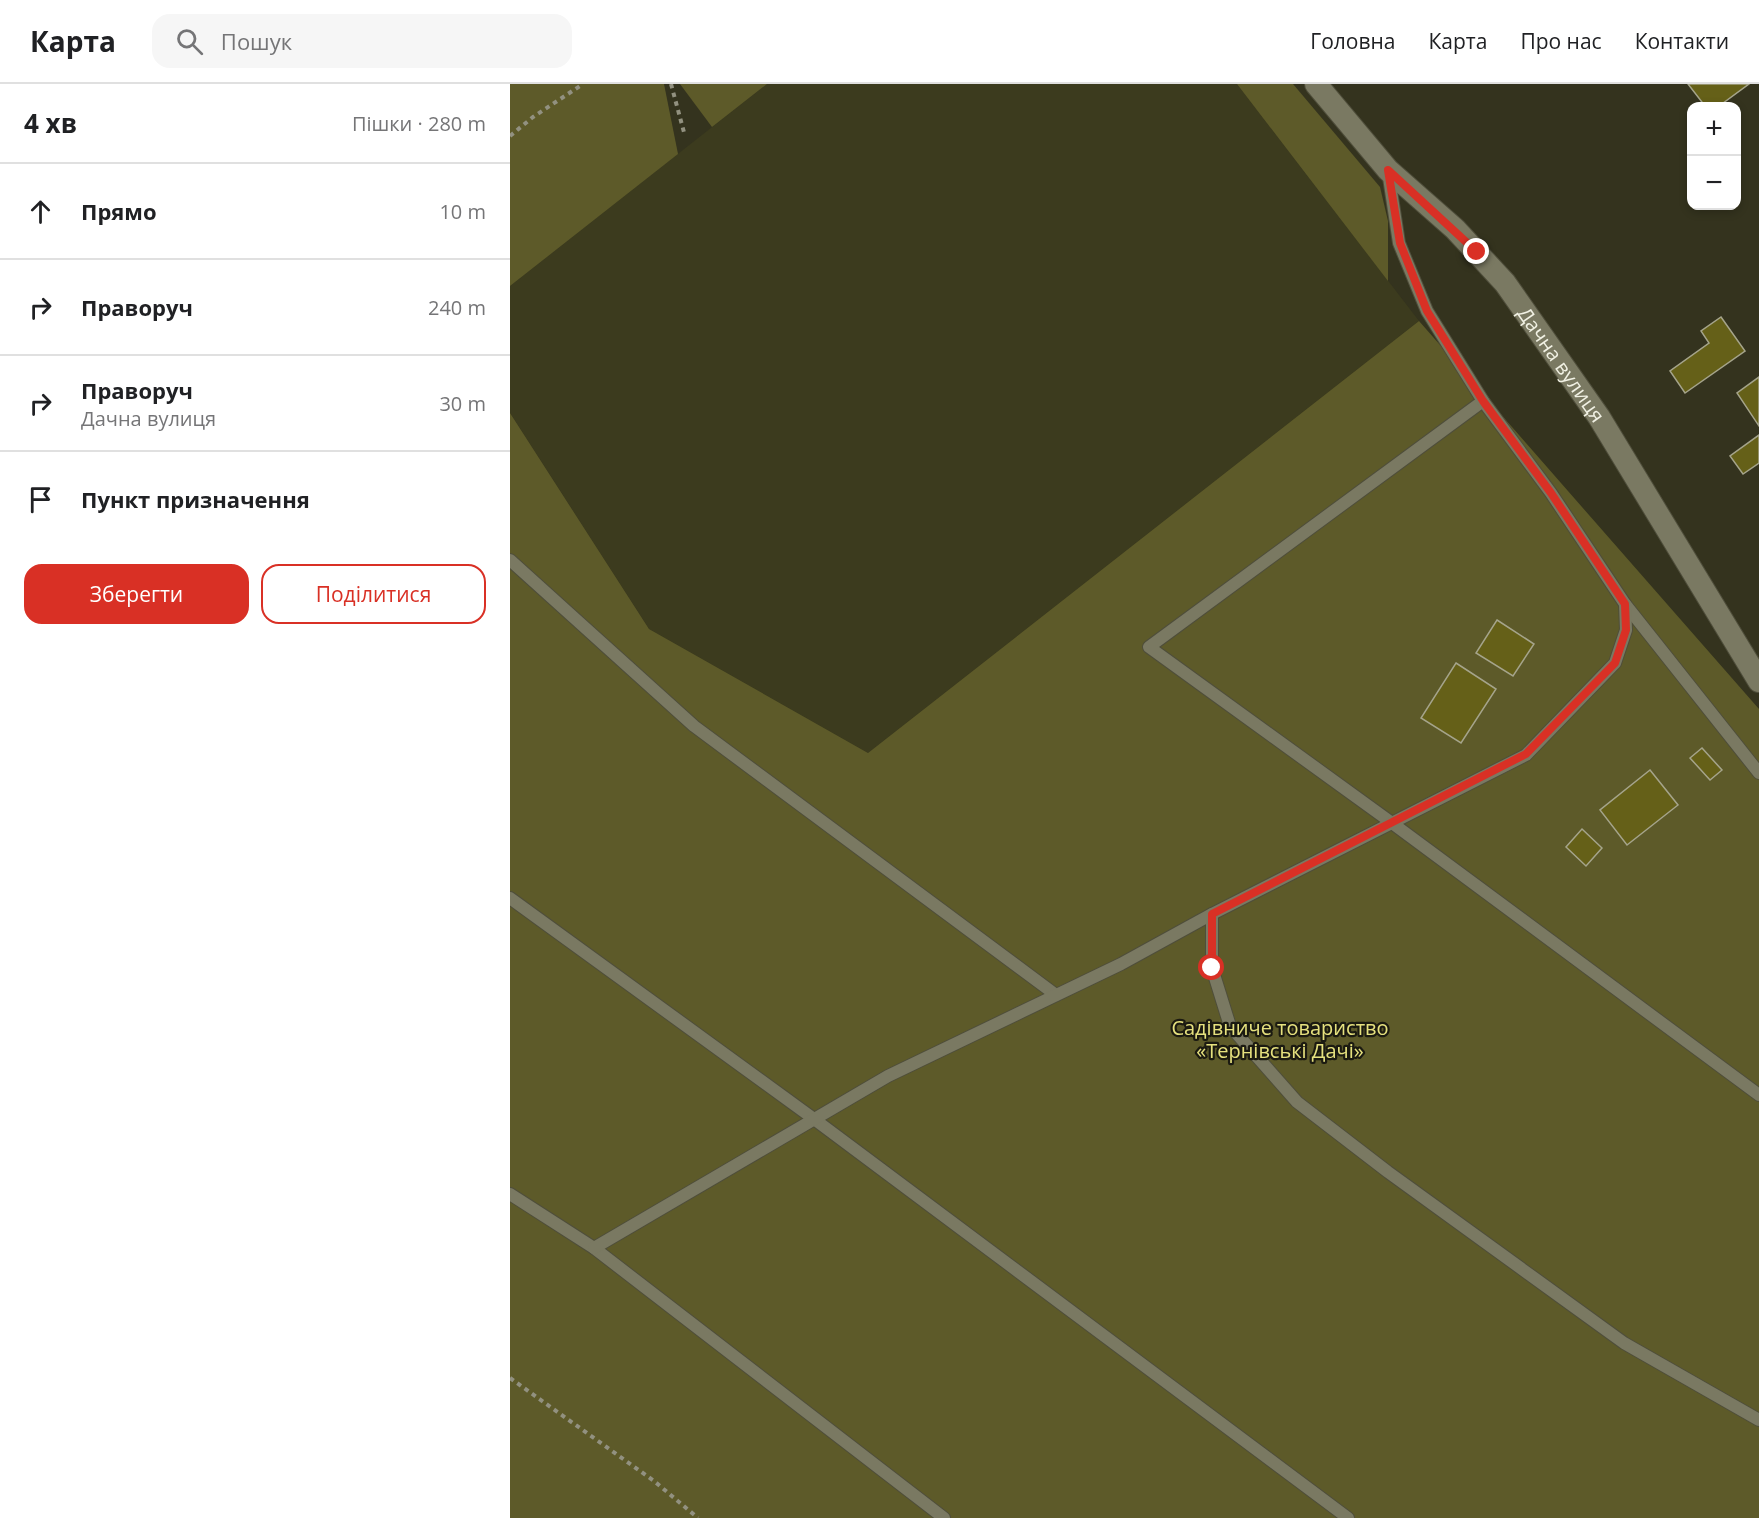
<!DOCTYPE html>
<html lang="uk">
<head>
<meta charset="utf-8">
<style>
  :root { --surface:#fff; --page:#f6f6f6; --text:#202124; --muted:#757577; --line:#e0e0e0; --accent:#d93025 }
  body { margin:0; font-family:"Open Sans",sans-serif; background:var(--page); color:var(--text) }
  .controls { position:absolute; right:18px; top:18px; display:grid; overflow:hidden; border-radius:12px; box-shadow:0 3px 9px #0003 }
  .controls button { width:54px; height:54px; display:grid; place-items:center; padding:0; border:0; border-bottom:2px solid var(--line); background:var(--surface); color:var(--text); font:30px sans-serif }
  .stop { position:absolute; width:18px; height:18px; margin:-14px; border:4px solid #d93025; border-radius:50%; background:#fff }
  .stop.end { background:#d93025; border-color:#fff; box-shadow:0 2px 6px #0008 }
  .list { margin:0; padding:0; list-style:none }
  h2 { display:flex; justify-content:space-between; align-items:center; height:78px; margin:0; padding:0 24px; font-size:26px }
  h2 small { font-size:20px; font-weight:400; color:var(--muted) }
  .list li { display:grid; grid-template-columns:39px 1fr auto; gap:18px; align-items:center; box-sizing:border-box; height:96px; padding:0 24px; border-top:2px solid var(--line) }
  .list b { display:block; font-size:22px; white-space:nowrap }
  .list p { margin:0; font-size:20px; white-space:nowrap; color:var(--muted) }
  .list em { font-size:20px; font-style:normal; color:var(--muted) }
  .actions { display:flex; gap:12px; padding:18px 24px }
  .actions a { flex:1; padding:14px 0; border:2px solid var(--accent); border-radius:18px; text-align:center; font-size:21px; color:var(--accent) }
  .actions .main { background:var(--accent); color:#fff }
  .icon { flex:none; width:33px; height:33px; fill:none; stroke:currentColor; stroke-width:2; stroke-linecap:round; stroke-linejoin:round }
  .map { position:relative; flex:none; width:1249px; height:1434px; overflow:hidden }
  header { display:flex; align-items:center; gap:36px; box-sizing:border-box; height:84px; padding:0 30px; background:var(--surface); border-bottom:2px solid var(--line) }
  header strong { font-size:28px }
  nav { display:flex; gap:33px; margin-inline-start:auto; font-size:21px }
  .search { width:420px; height:54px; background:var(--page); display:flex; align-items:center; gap:15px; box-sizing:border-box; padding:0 21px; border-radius:18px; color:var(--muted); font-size:22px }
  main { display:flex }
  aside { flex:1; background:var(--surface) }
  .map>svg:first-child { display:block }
  .built { fill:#3c3b1e }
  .green { fill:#5d5a29 }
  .building { fill:#656018; stroke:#a5a48b; stroke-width:1.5 }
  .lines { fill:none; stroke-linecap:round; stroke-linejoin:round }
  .service-casing { stroke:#4f4e3b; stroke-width:14 }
  .minor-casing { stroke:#4f4e3b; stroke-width:24 }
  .path { stroke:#929180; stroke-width:4; stroke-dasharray:4.5 4.5; stroke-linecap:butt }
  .service { stroke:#7a7962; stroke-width:12 }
  .minor { stroke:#7a7962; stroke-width:22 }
  .route { stroke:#d93025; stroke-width:8 }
  .labels { text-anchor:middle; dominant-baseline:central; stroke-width:4.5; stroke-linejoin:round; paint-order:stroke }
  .street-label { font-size:20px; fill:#f1f1e4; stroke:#1b1a11 }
  .park-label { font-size:20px; fill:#e6e17e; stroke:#1b1a11 }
</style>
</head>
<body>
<header>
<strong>Карта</strong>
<div class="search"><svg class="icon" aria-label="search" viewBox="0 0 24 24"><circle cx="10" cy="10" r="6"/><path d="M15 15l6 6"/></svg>Пошук</div>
<nav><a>Головна</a><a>Карта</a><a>Про нас</a><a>Контакти</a></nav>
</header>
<main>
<aside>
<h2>4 хв<small>Пішки · 280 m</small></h2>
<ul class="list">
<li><svg class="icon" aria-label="ahead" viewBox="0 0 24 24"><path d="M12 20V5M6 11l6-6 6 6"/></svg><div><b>Прямо</b></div><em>10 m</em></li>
<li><svg class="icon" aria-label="right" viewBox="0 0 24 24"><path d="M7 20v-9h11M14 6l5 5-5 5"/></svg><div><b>Праворуч</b></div><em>240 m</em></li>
<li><svg class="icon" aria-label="right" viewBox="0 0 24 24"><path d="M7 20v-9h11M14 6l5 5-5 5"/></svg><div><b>Праворуч</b><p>Дачна вулиця</p></div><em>30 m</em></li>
<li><svg class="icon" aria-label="arrive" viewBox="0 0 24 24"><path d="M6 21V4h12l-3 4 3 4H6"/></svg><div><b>Пункт призначення</b></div></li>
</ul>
<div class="actions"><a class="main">Зберегти</a><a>Поділитися</a></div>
</aside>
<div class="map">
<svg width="1249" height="1434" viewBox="0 0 1249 1434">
  <rect width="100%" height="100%" fill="#34331e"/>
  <polygon class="built" points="257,0 727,0 909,237 358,669 139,545 0,329 0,202"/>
  <g class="green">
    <polygon points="0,0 154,0 168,70 0,202"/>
    <polygon points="170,0 257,0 202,43"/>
    <polygon points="727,0 783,0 870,103 878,137 878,197"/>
    <polygon points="909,237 1249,625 1249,1434 0,1434 0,329 139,545 358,669"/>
  </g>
  <g class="building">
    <polygon points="1178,0 1239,0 1209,22 1195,22"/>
    <polygon points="1211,233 1235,267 1175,309 1160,287 1199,259 1191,247"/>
    <polygon points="1249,293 1249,342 1227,309"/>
    <polygon points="1249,351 1249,379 1233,390 1220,372"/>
    <polygon points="987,536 1024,560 1003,592 966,569"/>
    <polygon points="946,579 986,605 951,659 911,634"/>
    <polygon points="1192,664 1212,686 1200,696 1180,674"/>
    <polygon points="1140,686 1168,721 1117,761 1090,726"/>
    <polygon points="1072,745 1092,764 1076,782 1056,763"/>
  </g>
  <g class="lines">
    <defs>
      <g id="service">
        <polyline points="973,317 639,563 882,739 1249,1011"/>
        <polyline points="0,476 184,642 546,911"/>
        <polyline points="1115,520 1249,689"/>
        <polyline points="0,814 304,1035 838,1434"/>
        <polyline points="702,830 702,884 720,942 787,1018 878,1088 1114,1259 1249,1336"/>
        <polyline points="0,1110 84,1164 434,1434"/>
        <polyline points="84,1164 378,992 611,880 702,830 1016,671 1105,579 1116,546 1115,520 1041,409 973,317 917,227 889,159 878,87"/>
      </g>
      <g id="minor">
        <path id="s1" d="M 806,0 L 878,86 L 945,145 L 995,199 L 1089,333 L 1249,597"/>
      </g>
    </defs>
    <use href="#service" class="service-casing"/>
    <use href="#minor" class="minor-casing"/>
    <g class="path">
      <polyline points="161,0 175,52"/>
      <polyline points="0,52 23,33 73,0"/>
      <polyline points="0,1294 144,1397 188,1434"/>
    </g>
    <use href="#service" class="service"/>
    <use href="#minor" class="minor"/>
  </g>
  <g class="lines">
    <polyline class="route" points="702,884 702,830 1016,670 1105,579 1116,546 1115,520 1041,409 973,317 917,227 890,159 878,86 967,168"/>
  </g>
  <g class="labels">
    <g class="street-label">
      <text stroke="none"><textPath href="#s1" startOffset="374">Дачна вулиця</textPath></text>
    </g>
    <g class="park-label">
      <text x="770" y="943">Садівниче товариство<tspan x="770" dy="23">«Тернівські Дачі»</tspan></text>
    </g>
  </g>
</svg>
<div class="controls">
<button>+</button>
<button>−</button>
</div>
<div class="stop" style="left:702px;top:884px"></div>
<div class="stop end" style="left:967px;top:168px"></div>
</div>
</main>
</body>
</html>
